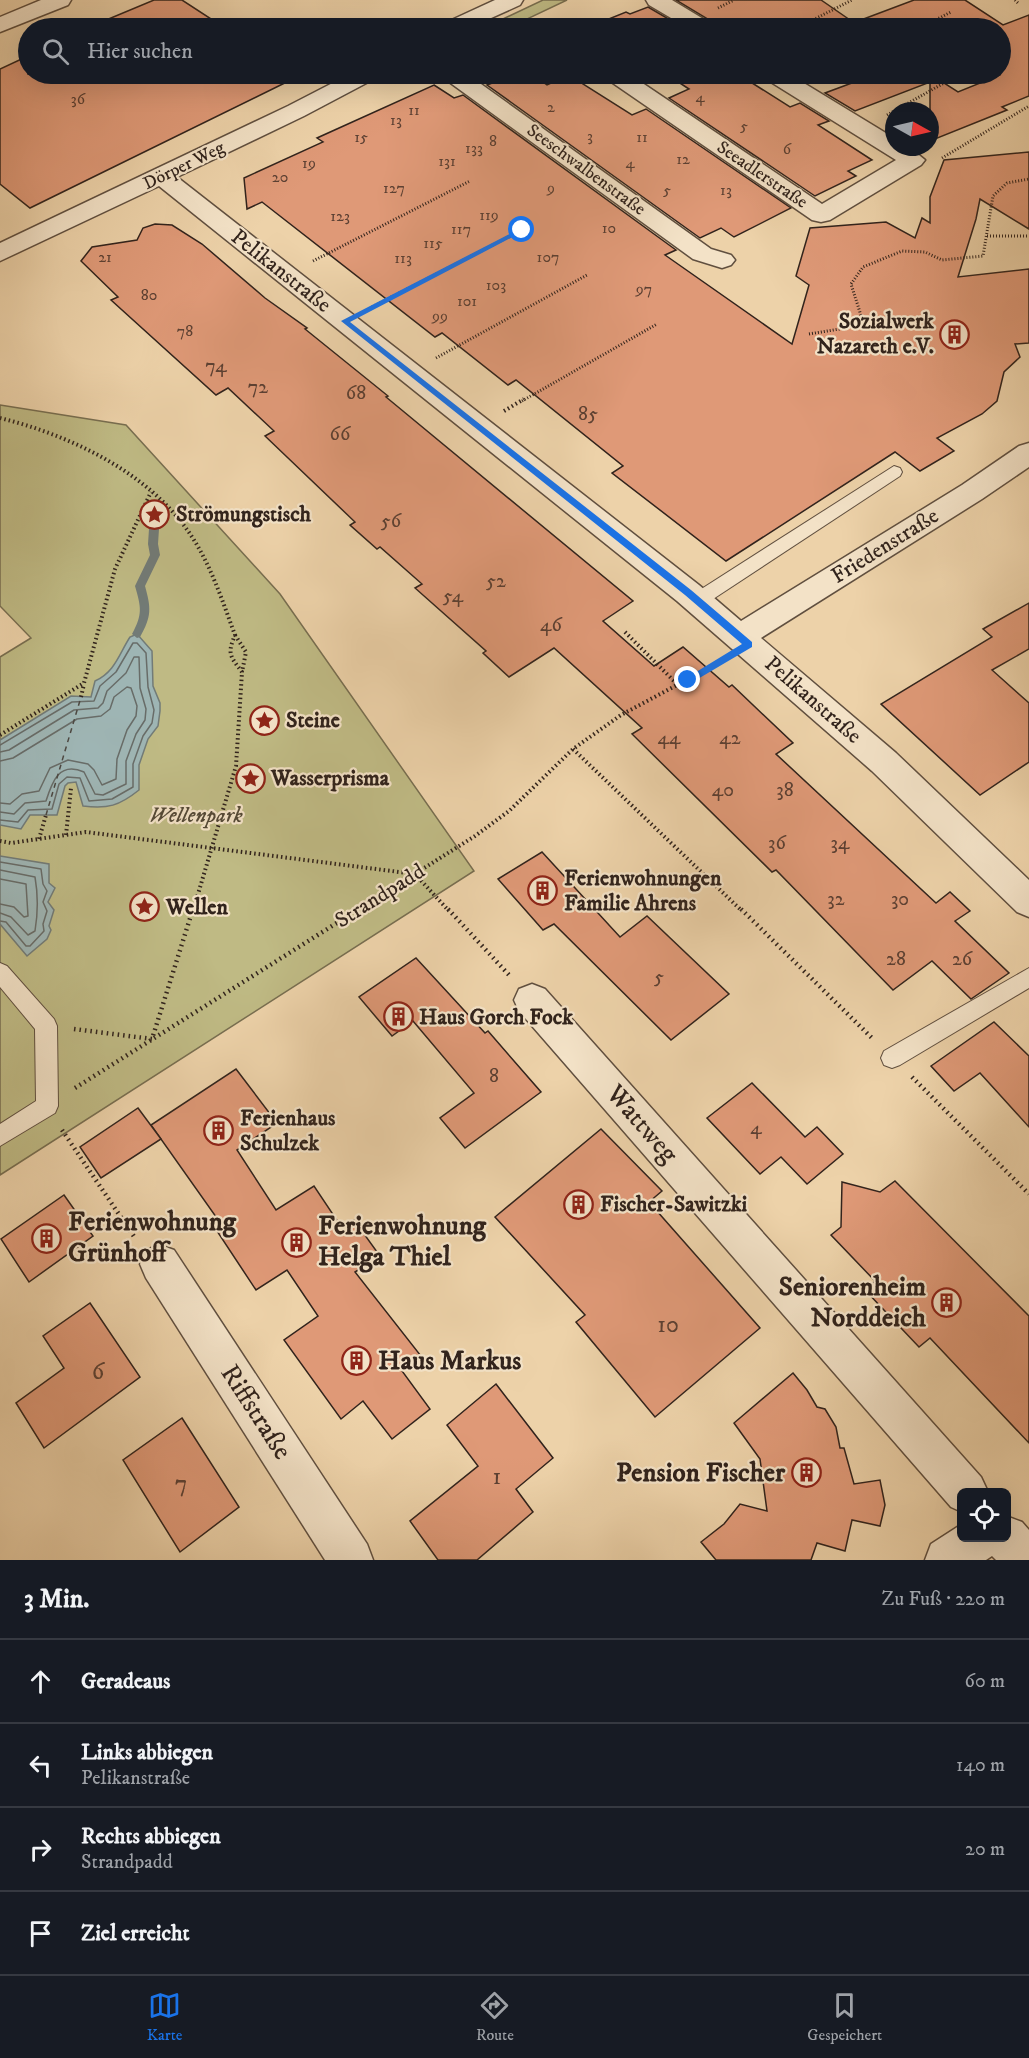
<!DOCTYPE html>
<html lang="de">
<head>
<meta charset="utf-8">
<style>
  :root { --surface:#171b24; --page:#242831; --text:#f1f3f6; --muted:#9ea1a6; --line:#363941; --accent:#1a73e8 }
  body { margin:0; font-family:"IM FELL DW Pica",serif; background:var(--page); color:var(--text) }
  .controls { position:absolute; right:18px; bottom:18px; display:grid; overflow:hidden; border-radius:9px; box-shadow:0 6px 24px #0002 }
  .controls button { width:54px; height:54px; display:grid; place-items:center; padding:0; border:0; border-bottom:2px solid var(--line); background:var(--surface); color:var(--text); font:30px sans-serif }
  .compass { position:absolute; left:885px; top:102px; width:54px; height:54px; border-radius:50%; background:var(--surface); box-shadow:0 6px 24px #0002; rotate:98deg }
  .stop { position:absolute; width:18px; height:18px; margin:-14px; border:4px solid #1a73e8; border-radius:50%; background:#fff }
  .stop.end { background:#1a73e8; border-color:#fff; box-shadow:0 2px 6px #0008 }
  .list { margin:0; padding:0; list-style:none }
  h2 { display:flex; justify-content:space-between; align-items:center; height:78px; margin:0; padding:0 24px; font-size:26px }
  h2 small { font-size:20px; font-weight:400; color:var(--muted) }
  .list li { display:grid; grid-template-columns:39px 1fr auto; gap:18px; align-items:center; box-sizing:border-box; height:84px; padding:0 24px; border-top:2px solid var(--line) }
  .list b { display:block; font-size:22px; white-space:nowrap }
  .list p { margin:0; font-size:20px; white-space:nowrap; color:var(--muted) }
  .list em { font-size:20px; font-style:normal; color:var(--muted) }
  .icon { flex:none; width:33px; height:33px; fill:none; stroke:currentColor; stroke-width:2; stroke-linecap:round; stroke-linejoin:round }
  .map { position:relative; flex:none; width:1029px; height:1560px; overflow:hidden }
  .search { position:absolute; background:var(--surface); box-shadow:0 6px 24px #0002; left:18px; right:18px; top:18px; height:66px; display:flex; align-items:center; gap:15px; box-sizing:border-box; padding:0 21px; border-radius:33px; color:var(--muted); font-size:22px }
  .sheet { height:414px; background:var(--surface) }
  nav { display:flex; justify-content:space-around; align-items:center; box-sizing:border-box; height:84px; border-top:2px solid var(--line); background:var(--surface); font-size:16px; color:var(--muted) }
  nav a { display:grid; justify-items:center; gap:3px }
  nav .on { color:var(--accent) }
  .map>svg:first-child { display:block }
  .green { fill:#bfba84; stroke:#786e50; stroke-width:1.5 }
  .water { fill:#9eb5b4; stroke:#727b77; stroke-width:1.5 }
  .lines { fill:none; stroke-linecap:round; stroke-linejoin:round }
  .shore { stroke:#686c68; stroke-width:1.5 }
  .stream { fill:#727b77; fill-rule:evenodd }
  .ferry { stroke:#4c4842; stroke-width:1.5; stroke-dasharray:5 4.5; stroke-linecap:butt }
  .building { fill:#df9977; stroke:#31231c; stroke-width:1.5 }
  .lane-casing { stroke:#604f3f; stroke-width:2 }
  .street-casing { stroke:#604f3f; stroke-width:3 }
  .path-far2 { stroke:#31231c; stroke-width:3; stroke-dasharray:1 2; stroke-linecap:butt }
  .path-far1 { stroke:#31231c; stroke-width:4; stroke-dasharray:1.5 3; stroke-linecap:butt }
  .path { stroke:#31231c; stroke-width:4.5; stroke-dasharray:1.5 4; stroke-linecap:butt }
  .lane { fill:#f3e2c7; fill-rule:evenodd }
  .street { fill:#f3e2c7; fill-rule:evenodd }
  .route { fill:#1a73e8 }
  .labels { text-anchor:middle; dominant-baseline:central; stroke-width:4.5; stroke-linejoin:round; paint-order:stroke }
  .far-number-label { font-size:16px; fill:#5c4033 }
  .far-street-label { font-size:18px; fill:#31231c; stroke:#f3e2c7 }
  .number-label { font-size:20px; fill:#5c4033 }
  .street-label { font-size:22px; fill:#31231c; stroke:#f3e2c7 }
  .poi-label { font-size:22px; font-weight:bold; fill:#31231c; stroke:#f3e2c7; text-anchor:start }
  .park-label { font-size:22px; font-style:italic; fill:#544936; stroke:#f3e2c7 }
  .near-number-label { font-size:24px; fill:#5c4033 }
  .near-street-label { font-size:27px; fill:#31231c; stroke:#f3e2c7 }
  .near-poi-label { font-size:27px; font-weight:bold; fill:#31231c; stroke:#f3e2c7; text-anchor:start }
</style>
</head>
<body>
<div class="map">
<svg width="1029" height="1560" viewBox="0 0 1029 1560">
  <rect width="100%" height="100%" fill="#edd2a9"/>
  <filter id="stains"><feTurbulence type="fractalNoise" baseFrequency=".00333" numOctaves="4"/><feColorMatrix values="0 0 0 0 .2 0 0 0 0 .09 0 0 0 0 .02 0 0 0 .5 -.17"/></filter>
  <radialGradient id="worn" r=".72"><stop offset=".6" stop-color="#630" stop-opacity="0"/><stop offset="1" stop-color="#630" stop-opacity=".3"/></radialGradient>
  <g class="green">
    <polygon points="543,0 567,0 508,28 484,28"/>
    <polygon points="0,405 126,425 280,594 474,871 0,1175 0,657 31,638 0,606"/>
  </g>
  <g class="water">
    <path d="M 137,634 L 152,651 L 153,686 L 160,703 L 160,711 L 158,726 L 148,739 L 139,765 L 139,790 C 119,806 108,809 83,806 L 76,782 L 68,783 L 65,786 L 57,815 L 30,815 L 21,829 L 0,825 L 0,740 L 71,696 L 91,697 L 95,681 C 115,672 119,654 130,637 Z"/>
    <polygon points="0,856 49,864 49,883 55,888 48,902 54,910 49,926 51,930 47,939 27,956 0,924"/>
  </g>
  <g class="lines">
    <g class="shore">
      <polyline points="0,745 72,702 94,701 100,686 116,672 133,643 137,643 146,653 148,687 154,710 152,723 143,736 133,764 133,787 112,799 89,801 80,778 67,777 59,784 52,809 28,810 18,822 0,820"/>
      <path d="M 0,752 L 9,750 L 74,710 L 98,708 L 103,703 L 107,691 L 126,673 L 134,657 L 139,657 L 140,688 L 146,709 L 145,720 L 136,734 L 126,761 L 126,784 L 103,795 L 95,794 L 84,772 C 59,761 52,782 46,801 L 25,803 L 14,814 L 0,812"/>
      <polyline points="0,761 13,758 77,719 101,716 110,709 114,697 127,687 131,688 137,706 136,716 127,730 117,759 116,779 102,785 94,770 88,764 68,760 50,768 39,791 22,794 10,804 0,803"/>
      <polyline points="0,862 41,869 43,884 47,891 43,902 47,911 43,924 44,931 30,946 26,946 6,922 0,921"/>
      <path d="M 0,870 L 35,877 C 38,894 38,913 35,931 L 28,935 L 11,917 L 0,913"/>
      <polyline points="0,879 26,884 28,916 24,917 14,907 0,904"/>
    </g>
    <path class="stream" d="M 155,511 L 160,514 L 158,544 L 160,555 L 145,586 C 151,608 152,616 140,637 L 137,638 L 132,634 C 143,614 141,607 135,586 L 150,555 L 148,544 L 150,514 Z"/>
    <polyline class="ferry" points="46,815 81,697"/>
  </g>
  <g class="building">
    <polygon points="154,0 182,0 225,28 87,28"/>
    <polygon points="676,0 821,0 850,20 830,28 715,28 711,21"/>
    <polygon points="914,0 965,0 1003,25 1029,15 1029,96 1002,107 1007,110 930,141 930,82 855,111 825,93 876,74 930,74 958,92 1000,75 1000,28 846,28 845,26"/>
    <polygon points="648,7 684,28 599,28 594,25 626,12 630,14"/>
    <polygon points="28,56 28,74 303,74 30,208 0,184 0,69"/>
    <polygon points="516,74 532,74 547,85 569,75 632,115 646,109 791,208 734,237 721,228 700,238 487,85"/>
    <polygon points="666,74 738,74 790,107 800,103 829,121 818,125 872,160 848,171 856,176 815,196 669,98 689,89"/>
    <polygon points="434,85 454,98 463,95 676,250 665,255 792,344 809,285 796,276 810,228 886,222 915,238 922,218 930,223 930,197 944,160 1029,152 1029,229 980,199 976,219 958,277 1029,269 1029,343 1015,344 1020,357 1004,372 997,401 982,414 937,438 954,451 920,471 895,452 726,561 612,473 623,466 516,380 508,385 442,333 435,337 262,202 247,209 244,178 323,142 317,138"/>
    <polygon points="155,224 172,225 202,244 265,298 307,328 305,329 388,396 386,397 633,601 603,621 654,666 683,647 729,687 732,685 793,743 776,754 936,903 950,892 970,911 955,921 1009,973 971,999 932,961 893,990 776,870 772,872 632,734 642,728 554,648 509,677 483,653 486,651 415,588 422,584 380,547 377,549 350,525 355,522 265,436 274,431 228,388 216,395 111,300 118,297 81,261 92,247 137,240 143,228"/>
    <polygon points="1029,603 1029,649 992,670 1029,703 1029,762 980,795 881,704 992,637 983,629"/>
    <polygon points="542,852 620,937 647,916 729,994 671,1040 554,924 543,930 498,879"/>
    <polygon points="416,958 485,1033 488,1031 541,1092 465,1148 440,1118 474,1093 413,1021 392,1036 359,997"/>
    <polygon points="994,1022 1029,1056 1029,1127 980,1073 954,1091 931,1066"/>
    <polygon points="236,1069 277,1123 237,1150 276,1210 314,1186 342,1228 354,1220 380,1256 355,1272 421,1356 402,1371 430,1409 392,1439 363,1401 341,1419 284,1340 318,1316 287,1270 256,1290 213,1225 219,1221 151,1125"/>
    <polygon points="752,1083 805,1137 817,1127 843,1154 807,1184 781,1157 760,1174 707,1118"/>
    <polygon points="138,1108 161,1139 101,1178 80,1147"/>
    <polygon points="601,1129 662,1191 649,1202 760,1328 655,1417 576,1322 585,1315 495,1217"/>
    <polygon points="895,1181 1029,1316 1029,1443 930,1338 919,1347 865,1290 875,1281 831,1235 841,1227 842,1182 880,1192"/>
    <polygon points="64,1195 93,1236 29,1282 1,1239"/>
    <polygon points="90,1303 140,1377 44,1448 16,1403 64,1368 43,1336"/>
    <polygon points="793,1373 807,1390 817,1407 825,1409 836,1427 840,1448 844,1448 854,1484 880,1480 885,1505 880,1526 852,1520 845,1551 817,1543 811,1560 716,1560 701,1542 724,1524 740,1504 767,1511 760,1459 734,1423"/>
    <polygon points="496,1384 553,1458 516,1489 533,1512 477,1560 438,1560 410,1521 478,1466 447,1425"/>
    <polygon points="182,1418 239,1507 180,1552 123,1460"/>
  </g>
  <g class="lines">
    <defs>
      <g id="lane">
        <polygon points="894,466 900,468 902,472 900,476 704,605 698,607 692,605 689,600 692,595"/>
        <polygon points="0,963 7,966 54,1019 57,1026 58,1106 55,1113 0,1146 0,1124 36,1101 35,1029 0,987"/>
        <polygon points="1029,968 1029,988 900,1065 892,1068 884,1065 881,1058 884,1051"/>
      </g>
      <g id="street">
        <polygon points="41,0 71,0 68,5 0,32 0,17"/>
        <polygon points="495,0 523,0 520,5 469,28 442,28 445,23"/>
        <polygon points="646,0 672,0 710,23 713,28 688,28 649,5"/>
        <polygon points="350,74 377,74 374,79 304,116 177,177 699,585 741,621 962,485 1019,446 1029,443 1029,467 982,499 761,638 896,753 1029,880 1029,917 1017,912 872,771 677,601 159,186 0,261 0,243 288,106"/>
        <polygon points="442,74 467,74 711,249 731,255 735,260 731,265 722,268 693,259 445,79"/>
        <polygon points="604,74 629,74 822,204 896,160 766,79 763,74 789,74 894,138 894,147 909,147 925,160 921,165 830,220 821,222 812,220 607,79"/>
        <polygon points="532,984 545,989 981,1477 988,1492 962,1492 962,1512 951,1507 519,1011 514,1000 519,989"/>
        <polygon points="160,1245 174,1250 367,1544 373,1560 325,1560 146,1278 140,1264 146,1250"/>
        <polygon points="1006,1516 1022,1522 1029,1530 1029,1560 996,1560 992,1556 986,1560 925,1560 931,1544 962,1524 962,1538 1006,1538"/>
      </g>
    </defs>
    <use href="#lane" class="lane-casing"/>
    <use href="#street" class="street-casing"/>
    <g class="path-far2">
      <polyline points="1015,0 1018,3"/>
      <polyline points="718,8 734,0"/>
      <polyline points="539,25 545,28"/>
      <polyline points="797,28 852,0"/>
      <polyline points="920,28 951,12"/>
      <polyline points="887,115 960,74"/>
      <polyline points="942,158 1029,106"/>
      <polyline points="987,236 1029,236"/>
      <polyline points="313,261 470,181"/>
      <polyline points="372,307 522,230"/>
      <polyline points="809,334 864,325 851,284 863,267 902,251 925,252 942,260 983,256 993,196 1007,183 1029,179"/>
      <polyline points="436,358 587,275"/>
      <polyline points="522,401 657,324"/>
    </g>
    <g class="path-far1">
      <polyline points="504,411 524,399"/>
      <path d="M 0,418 C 69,435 146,471 188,531 C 210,562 222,600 235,635 C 227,654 230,656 242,672 L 236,766 L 193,911"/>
      <polyline points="625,632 678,685"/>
      <polyline points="235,635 246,652 242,672"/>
      <polyline points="81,697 84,684"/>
      <polyline points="0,735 84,683 115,569 151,492"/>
      <polyline points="573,749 742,911"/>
      <polyline points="66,835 71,788"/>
      <polyline points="39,839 46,815"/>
      <polyline points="0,841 11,843 86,832 415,874 449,911"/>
      <polyline points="356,911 475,836 509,811 573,749 621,715 720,662"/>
    </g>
    <g class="path">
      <polyline points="448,909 509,975"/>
      <polyline points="741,909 872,1038"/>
      <polyline points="74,1029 152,1039 193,909"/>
      <polyline points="912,1077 1029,1194"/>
      <polyline points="75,1088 359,909"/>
      <polyline points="62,1130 135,1238"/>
    </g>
    <use href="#lane" class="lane"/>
    <use href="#street" class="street"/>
  </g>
  <polygon class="route" points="519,229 526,230 350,322 691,590 752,642 752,647 691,683 688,684 683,680 742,644 685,595 341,321"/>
  <defs>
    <symbol id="building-ring" viewBox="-11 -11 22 22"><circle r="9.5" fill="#f3e2c7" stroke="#8f2418" stroke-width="1.5"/><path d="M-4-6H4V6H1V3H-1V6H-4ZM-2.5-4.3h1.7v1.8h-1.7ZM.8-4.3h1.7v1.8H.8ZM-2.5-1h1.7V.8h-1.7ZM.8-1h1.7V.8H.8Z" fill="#8f2418"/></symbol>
    <symbol id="sight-ring" viewBox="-11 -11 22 22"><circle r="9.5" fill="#f3e2c7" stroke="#8f2418" stroke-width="1.5"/><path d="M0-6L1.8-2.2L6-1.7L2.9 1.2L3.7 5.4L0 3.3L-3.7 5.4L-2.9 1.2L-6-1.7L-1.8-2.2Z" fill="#8f2418"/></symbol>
  </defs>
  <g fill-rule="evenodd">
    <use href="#building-ring" x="938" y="318" width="33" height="33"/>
    <use href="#sight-ring" x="138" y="498" width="33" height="33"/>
    <use href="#sight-ring" x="248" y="704" width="33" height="33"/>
    <use href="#sight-ring" x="234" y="762" width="33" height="33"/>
    <use href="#building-ring" x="526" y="874" width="33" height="33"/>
    <use href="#sight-ring" x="128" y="890" width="33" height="33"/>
    <use href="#building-ring" x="382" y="1000" width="33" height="33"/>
    <use href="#building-ring" x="202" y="1114" width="33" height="33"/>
    <use href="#building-ring" x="562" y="1188" width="33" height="33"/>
    <use href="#building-ring" x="30" y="1222" width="33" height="33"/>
    <use href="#building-ring" x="280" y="1226" width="33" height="33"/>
    <use href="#building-ring" x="930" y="1286" width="33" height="33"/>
    <use href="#building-ring" x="340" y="1344" width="33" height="33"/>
    <use href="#building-ring" x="790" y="1456" width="33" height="33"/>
  </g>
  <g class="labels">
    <g class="far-number-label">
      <text x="700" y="97">4</text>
      <text x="78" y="99">36</text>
      <text x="551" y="107">2</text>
      <text x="414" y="110">11</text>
      <text x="396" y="120">13</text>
      <text x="744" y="126">5</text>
      <text x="590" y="136">3</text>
      <text x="361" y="137">15</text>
      <text x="642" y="137">11</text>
      <text x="493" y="141">8</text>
      <text x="474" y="148">133</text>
      <text x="787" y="149">6</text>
      <text x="683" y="159">12</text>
      <text x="447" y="161">131</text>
      <text x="309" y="163">19</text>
      <text x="630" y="163">4</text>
      <text x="280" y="177">20</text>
      <text x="394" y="188">127</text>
      <text x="551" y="188">9</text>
      <text x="667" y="190">5</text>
      <text x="726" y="190">13</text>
      <text x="489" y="215">119</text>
      <text x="340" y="216">123</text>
      <text x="609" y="228">10</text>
      <text x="461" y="229">117</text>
      <text x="433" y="243">115</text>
      <text x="105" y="257">21</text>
      <text x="548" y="257">107</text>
      <text x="403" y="258">113</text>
      <text x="496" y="285">103</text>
      <text x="644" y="289">97</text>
      <text x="149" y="295">80</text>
      <text x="467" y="301">101</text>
      <text x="440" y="316">99</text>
      <text x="185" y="331">78</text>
    </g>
    <g class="far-street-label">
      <text transform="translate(184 166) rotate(-26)">Dörper Weg</text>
      <text transform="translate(586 170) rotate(36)">Seeschwalbenstraße</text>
      <text transform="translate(762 175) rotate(34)">Seeadlerstraße</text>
    </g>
    <g class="number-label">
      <text x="216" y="366">74</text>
      <text x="258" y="387">72</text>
      <text x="356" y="393">68</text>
      <text x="588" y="414">85</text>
      <text x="340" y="434">66</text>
      <text x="391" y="521">56</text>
      <text x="496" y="581">52</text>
      <text x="453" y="596">54</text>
      <text x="551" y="625">46</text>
      <text x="669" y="738">44</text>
      <text x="730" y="738">42</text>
      <text x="723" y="790">40</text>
      <text x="785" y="790">38</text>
      <text x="777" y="843">36</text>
      <text x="840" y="843">34</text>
      <text x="836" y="899">32</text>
      <text x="900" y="899">30</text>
      <text x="896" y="959">28</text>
      <text x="962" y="959">26</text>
      <text x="659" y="977">5</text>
      <text x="494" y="1076">8</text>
      <text x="756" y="1128">4</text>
    </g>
    <g class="street-label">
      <text transform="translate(281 271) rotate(38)">Pelikanstraße</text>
      <text transform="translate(885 546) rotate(-32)">Friedenstraße</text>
      <text transform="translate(813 700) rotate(41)">Pelikanstraße</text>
      <text transform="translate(380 896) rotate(-32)">Strandpadd</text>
    </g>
    <g class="poi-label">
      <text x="934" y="321" text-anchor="end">Sozialwerk<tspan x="934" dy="25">Nazareth e.V.</tspan></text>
      <text x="176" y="514">Strömungstisch</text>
      <text x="286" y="720">Steine</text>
      <text x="271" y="778">Wasserprisma</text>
      <text x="564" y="878">Ferienwohnungen<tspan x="564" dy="25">Familie Ahrens</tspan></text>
      <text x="166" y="907">Wellen</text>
      <text x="419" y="1017">Haus Gorch Fock</text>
      <text x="240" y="1118">Ferienhaus<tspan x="240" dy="25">Schulzek</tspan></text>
      <text x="600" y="1204">Fischer-Sawitzki</text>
    </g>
    <g class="park-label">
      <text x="196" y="815">Wellenpark</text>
    </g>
    <g class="near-number-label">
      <text x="668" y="1325">10</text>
      <text x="98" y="1372">6</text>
      <text x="497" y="1477">1</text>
      <text x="181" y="1484">7</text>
    </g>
    <g class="near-street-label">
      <text transform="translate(642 1124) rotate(49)">Wattweg</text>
      <text transform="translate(256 1412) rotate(57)">Riffstraße</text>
    </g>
    <g class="near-poi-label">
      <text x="68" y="1222">Ferienwohnung<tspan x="68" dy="31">Grünhoff</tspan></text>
      <text x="318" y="1226">Ferienwohnung<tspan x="318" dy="31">Helga Thiel</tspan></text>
      <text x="926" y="1287" text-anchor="end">Seniorenheim<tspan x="926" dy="31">Norddeich</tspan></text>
      <text x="378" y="1361">Haus Markus</text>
      <text x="785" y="1473" text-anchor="end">Pension Fischer</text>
    </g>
  </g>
  <rect width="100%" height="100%" filter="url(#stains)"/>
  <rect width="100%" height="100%" fill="url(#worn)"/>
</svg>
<div class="controls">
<button><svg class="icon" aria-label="locate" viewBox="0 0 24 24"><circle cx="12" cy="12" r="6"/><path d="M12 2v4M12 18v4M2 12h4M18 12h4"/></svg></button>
</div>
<svg class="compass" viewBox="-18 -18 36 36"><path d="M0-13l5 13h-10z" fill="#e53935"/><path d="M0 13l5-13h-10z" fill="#9ea1a6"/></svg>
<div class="stop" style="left:522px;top:230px"></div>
<div class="stop end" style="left:688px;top:680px"></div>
<div class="search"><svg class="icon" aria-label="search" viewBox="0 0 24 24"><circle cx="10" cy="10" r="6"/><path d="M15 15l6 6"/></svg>Hier suchen</div>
</div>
<section class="sheet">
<h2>3 Min.<small>Zu Fuß · 220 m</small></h2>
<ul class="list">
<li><svg class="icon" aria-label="ahead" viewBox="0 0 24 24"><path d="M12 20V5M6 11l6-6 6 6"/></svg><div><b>Geradeaus</b></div><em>60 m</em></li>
<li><svg class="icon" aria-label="left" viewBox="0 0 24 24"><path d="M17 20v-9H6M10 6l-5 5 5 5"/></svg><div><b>Links abbiegen</b><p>Pelikanstraße</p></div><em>140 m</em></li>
<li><svg class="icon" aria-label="right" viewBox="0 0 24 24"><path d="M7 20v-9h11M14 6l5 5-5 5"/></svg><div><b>Rechts abbiegen</b><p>Strandpadd</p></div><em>20 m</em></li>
<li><svg class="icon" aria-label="arrive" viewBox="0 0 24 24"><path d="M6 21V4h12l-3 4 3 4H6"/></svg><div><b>Ziel erreicht</b></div></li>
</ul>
</section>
<nav>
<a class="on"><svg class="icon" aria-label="map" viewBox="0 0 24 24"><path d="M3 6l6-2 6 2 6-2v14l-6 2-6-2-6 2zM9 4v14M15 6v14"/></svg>Karte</a>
<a><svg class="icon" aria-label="directions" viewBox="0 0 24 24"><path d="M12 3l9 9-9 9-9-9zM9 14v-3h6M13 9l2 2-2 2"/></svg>Route</a>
<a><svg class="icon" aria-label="saved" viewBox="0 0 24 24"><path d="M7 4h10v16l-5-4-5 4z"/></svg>Gespeichert</a>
</nav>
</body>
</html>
